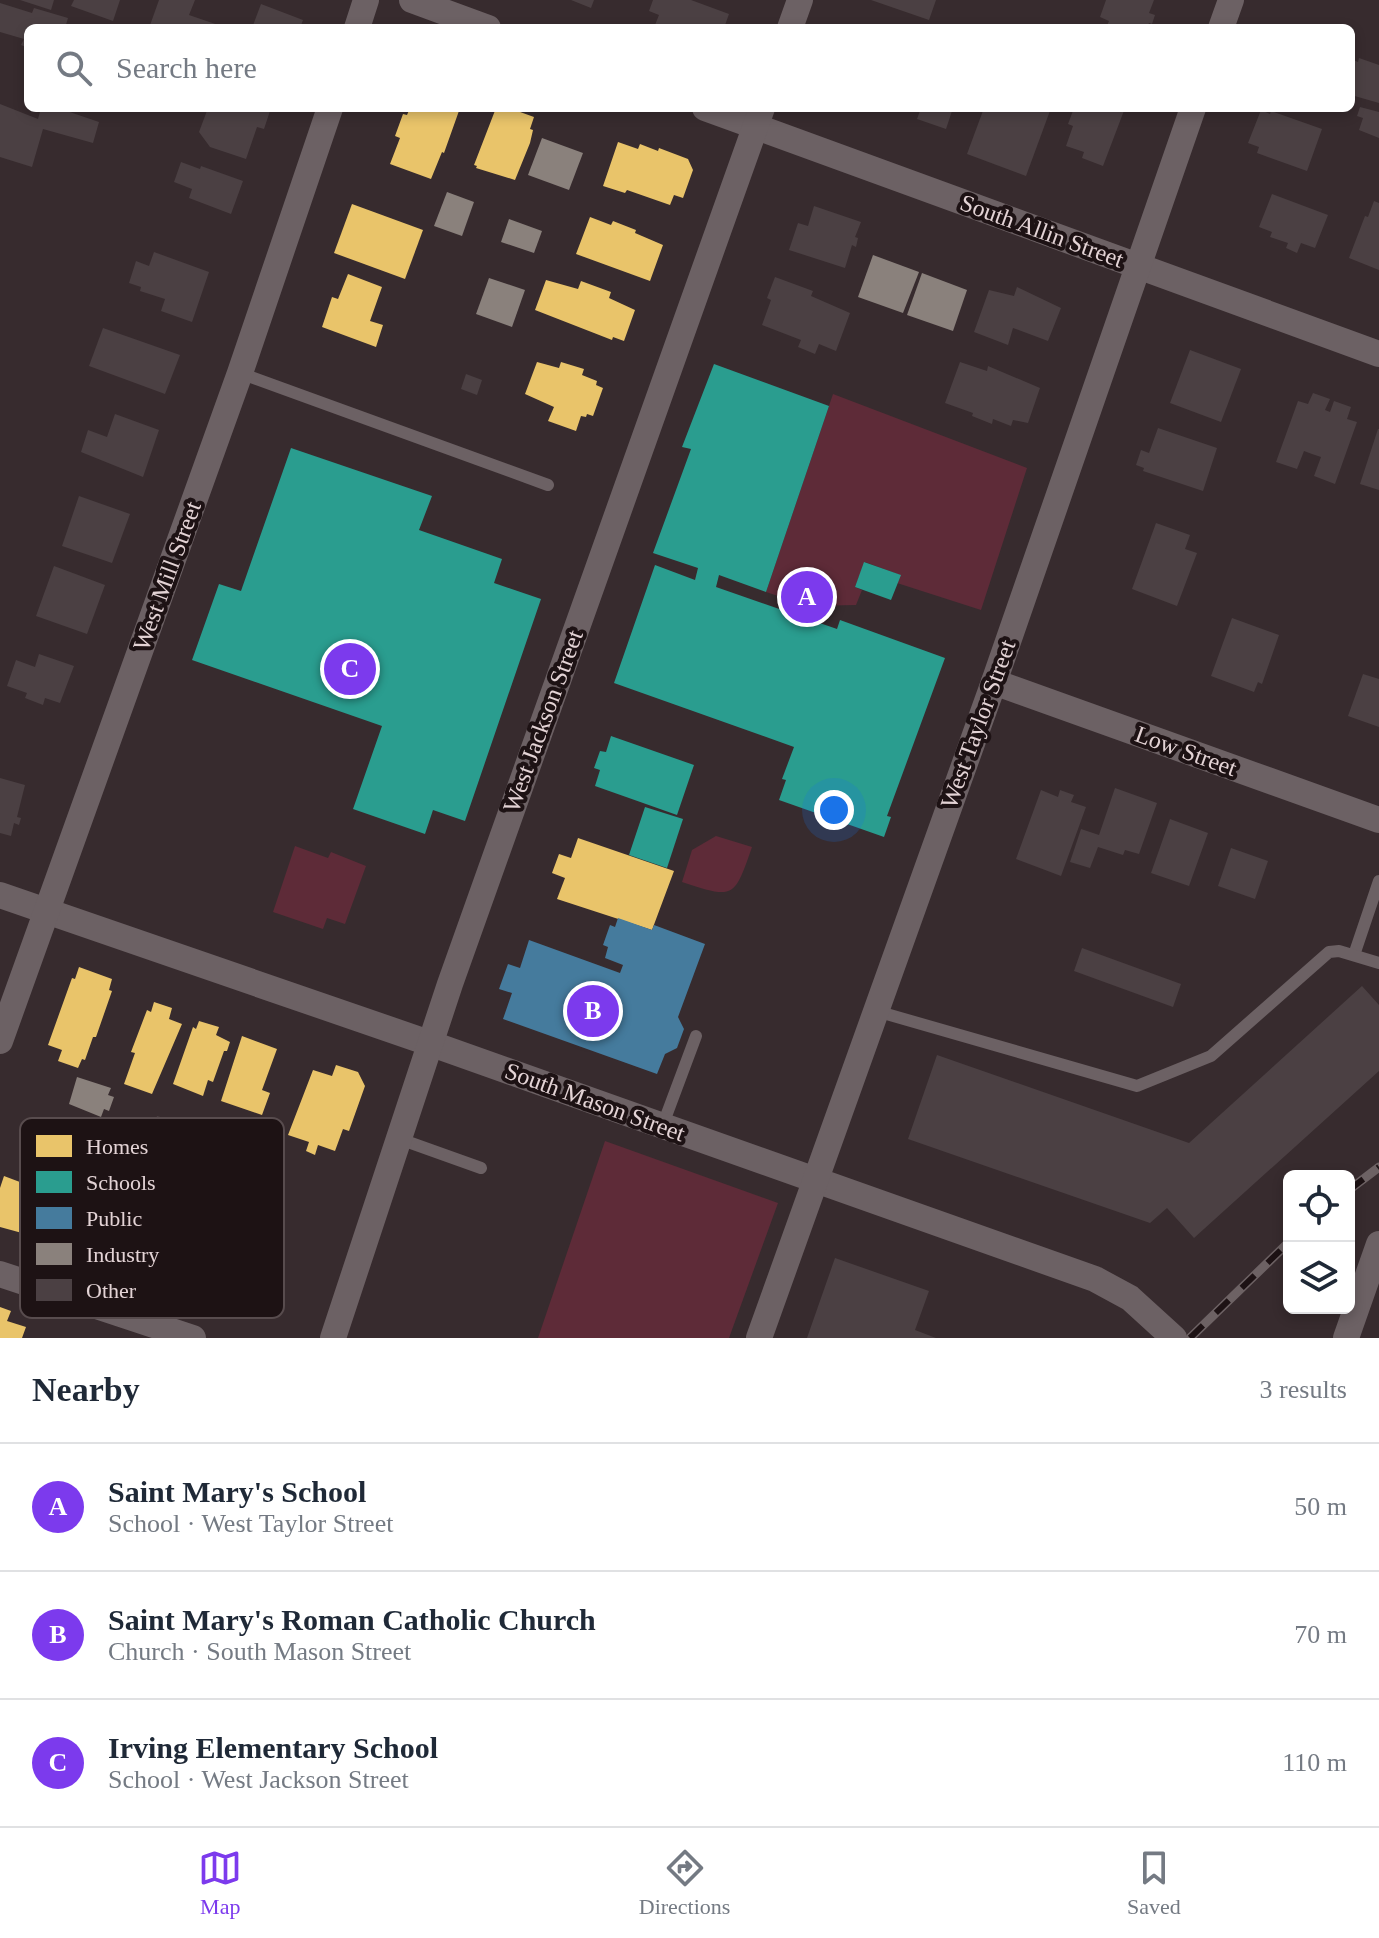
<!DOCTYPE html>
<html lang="en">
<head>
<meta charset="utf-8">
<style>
  :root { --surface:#fff; --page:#f2f2f3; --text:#1f2937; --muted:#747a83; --line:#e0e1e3; --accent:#7c3aed }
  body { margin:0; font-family:"Times New Roman",serif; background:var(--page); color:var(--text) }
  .controls { position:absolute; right:24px; bottom:24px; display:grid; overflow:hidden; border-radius:12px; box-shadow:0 4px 12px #0003 }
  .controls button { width:72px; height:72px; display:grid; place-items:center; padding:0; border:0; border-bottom:2px solid var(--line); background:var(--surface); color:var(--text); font:40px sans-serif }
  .you { position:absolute; left:834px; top:810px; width:28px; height:28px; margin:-20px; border:6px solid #fff; border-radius:50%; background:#1a73e8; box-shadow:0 0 0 12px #1a73e833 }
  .badge { display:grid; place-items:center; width:52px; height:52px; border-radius:50%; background:var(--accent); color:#fff; font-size:26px; font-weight:700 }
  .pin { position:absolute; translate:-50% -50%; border:4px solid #fff; box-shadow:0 2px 8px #0006 }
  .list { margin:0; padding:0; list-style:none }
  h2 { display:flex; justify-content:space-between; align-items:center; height:104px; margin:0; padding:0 32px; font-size:34px }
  h2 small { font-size:26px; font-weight:400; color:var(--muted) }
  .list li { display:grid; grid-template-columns:52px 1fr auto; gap:24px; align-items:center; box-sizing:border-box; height:128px; padding:0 32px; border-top:2px solid var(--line) }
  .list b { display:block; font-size:30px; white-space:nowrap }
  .list p { margin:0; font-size:26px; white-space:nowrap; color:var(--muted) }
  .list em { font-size:26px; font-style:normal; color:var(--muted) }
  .icon { flex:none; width:44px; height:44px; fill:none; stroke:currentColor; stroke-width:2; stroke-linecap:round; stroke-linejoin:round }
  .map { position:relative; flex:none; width:1379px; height:1338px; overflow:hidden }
  .search { position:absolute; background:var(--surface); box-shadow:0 4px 12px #0003; left:24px; right:24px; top:24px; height:88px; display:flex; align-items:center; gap:20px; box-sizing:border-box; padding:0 28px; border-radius:12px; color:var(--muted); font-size:30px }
  .sheet { height:488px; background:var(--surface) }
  nav { display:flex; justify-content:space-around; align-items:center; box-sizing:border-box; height:112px; border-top:2px solid var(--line); background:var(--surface); font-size:22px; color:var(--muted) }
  nav a { display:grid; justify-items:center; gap:4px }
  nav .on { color:var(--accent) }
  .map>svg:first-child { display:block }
  .green { fill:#5e2b38 }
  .homes { fill:#e9c46a }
  .schools { fill:#2a9d8f }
  .public { fill:#457b9d }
  .industry { fill:#8a817c }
  .building { fill:#4b4043 }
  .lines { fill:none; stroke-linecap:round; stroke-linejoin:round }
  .lane { stroke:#6c6164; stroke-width:12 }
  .street { stroke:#6c6164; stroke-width:26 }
  .rail-casing { stroke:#6d6264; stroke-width:9 }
  .rail { stroke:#1d1214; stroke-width:6; stroke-dasharray:18; stroke-linecap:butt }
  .labels { text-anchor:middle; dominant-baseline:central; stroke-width:8; stroke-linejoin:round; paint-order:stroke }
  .street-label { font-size:24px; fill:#e3d3d5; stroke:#1d1214 }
  .key { fill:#1d1214; stroke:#584c4e; stroke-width:2 }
  .key-label { font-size:22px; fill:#e3d3d5 }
</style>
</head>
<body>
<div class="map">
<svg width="1379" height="1338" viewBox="0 0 1379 1338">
  <rect width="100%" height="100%" fill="#372b2e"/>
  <g class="green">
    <polygon points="833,394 1027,468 981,610 897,583 900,575 865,562 855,587 862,590 856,605 808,606 766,592"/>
    <path d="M 716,836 L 752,847 C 734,899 734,899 682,882 L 692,850 Z"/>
    <polygon points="295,846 328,858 331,852 366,866 345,924 327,918 323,929 273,912"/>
    <polygon points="605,1141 778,1203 729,1338 538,1338"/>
  </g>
  <g class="homes">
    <polygon points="410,108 460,108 444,153 442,152 431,179 390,164 400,138 395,136 403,114 407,115"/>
    <polygon points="496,108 509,108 534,117 530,129 533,130 530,143 515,180 476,168 477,166 474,165"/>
    <polygon points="618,142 638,149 640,144 658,151 659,148 688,159 693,170 683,198 674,195 670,205 627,190 625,193 603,186"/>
    <polygon points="352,204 423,230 405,279 334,253"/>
    <polygon points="590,217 611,225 613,221 636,230 635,233 663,245 650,281 576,254"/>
    <polygon points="348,274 382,287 370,321 383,325 376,347 322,327 332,297 338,299"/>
    <polygon points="546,280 578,289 581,281 611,292 609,298 635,310 624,341 613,337 612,340 535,310"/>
    <polygon points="537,362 559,368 561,362 584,369 582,375 597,381 596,385 603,388 593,416 587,414 586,417 581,416 576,431 548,421 554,407 525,394"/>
    <polygon points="578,838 674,871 652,930 557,899 565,878 552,873 559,854 571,858"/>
    <polygon points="79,967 112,979 109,990 112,991 96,1037 93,1037 85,1060 82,1059 78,1068 58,1061 62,1050 48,1045 72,978 75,979"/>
    <polygon points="154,1002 172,1008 169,1019 182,1024 152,1094 124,1084 135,1053 131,1052 147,1010 151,1012"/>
    <polygon points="199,1021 219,1027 216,1035 230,1042 227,1051 224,1051 213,1082 208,1080 203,1096 173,1084 193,1027 196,1029"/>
    <polygon points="242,1036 277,1049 262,1090 270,1093 262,1115 221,1101"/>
    <polygon points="336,1065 358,1072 365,1086 349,1131 343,1129 335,1151 318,1145 315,1155 306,1151 309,1142 288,1135 313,1070 332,1076"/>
    <polygon points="4,1176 49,1193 33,1236 0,1227 0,1188"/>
    <polygon points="0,1307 11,1311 7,1321 26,1327 22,1338 0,1338"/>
  </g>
  <g class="schools">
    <polygon points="714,364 829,406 766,592 719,575 716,587 837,629 840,620 945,658 887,816 891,817 884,837 779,800 786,780 782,779 794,747 614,683 655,565 695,580 698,568 653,553 691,449 682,447"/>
    <polygon points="291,448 432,496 419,530 502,559 494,583 541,599 465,821 433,810 425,834 353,809 382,726 192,660 219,584 241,591"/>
    <polygon points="864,562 901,575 891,600 855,587"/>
    <polygon points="611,736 694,765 677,815 595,786 600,770 594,768 600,751 606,752"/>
    <polygon points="645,807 683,819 667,868 629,855"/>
  </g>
  <polygon class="public" points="618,918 652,930 654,925 705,944 678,1017 684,1029 677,1048 665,1054 657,1074 503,1019 512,993 499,989 508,964 520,968 529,940 620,973 623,965 605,958 608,947 603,945 610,925 615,927"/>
  <g class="industry">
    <polygon points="542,138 583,153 569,190 528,175"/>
    <polygon points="447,192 474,202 462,236 434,226"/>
    <polygon points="509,219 542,231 534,253 501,242"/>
    <polygon points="873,255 919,272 903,313 858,297"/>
    <polygon points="922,273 967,290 953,331 907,315"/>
    <polygon points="489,278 525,290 512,327 476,314"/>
    <polygon points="77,1077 111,1088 108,1095 114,1097 109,1111 104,1109 101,1117 69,1104"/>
  </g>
  <g class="building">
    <polygon points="20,0 54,0 51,10"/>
    <polygon points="74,0 120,0 113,21 71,6"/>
    <polygon points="159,0 195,0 189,15 227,28 149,28"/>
    <polygon points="571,0 594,0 591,8"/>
    <polygon points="653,0 691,0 729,14 724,28 663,28 655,25 659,15 649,11"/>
    <polygon points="871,0 936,0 929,20"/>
    <polygon points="1106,0 1154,0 1149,13 1155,15 1152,24 1149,23 1147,28 1106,28 1109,21 1100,17"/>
    <polygon points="0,3 32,13 34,8 68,18 65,28 28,28 28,48 21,45 24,39 0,32"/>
    <polygon points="261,4 303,20 300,28 252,28"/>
    <polygon points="1359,58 1379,65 1379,103 1351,95 1351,59 1358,62"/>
    <polygon points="0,104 38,119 41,108 58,108 99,122 93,143 43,129 32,167 0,157"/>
    <polygon points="1360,107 1379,112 1379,138 1359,130 1363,118 1357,116"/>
    <polygon points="208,108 271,108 264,129 257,127 246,159 210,147 199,132"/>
    <polygon points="921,108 953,108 946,129 917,119"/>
    <polygon points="984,108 1051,108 1026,176 967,154"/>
    <polygon points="1074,108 1125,108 1103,166 1082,158 1084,152 1066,146 1073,126 1068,124"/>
    <polygon points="1261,110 1270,114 1271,111 1322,129 1307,171 1257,153 1259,147 1248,143"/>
    <polygon points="181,162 200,169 201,166 243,181 231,214 189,198 192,189 174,182"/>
    <polygon points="1272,194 1328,215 1315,248 1301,243 1297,253 1286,248 1288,243 1270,237 1272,232 1259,227"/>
    <polygon points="1374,201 1379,203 1379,270 1349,258 1365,216 1368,217"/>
    <polygon points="814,206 861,222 855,237 858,238 856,247 852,245 845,268 789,250 798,223 808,226"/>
    <polygon points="154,252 209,272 192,322 161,311 165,299 140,291 141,287 129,283 136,261 149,266"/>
    <polygon points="775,277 813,291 811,296 850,313 836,351 819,344 815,354 798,347 801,340 762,325 771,300 767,298"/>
    <polygon points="1017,287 1061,308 1048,341 1013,328 1008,345 974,332 989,290 1014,296"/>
    <polygon points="103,328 180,355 165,394 89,366"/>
    <polygon points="1190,350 1241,369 1221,422 1170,403"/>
    <polygon points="960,362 987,371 988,366 1040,388 1028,423 1013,420 1011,426 993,419 992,424 972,416 973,413 945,403"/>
    <polygon points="466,374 482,380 477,395 461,389"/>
    <polygon points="1313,393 1330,399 1325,410 1330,412 1334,401 1351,407 1347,419 1357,422 1335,484 1314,476 1321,457 1312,454 1304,451 1297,469 1276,462 1298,401 1308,404"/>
    <polygon points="115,414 159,430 143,477 81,452 88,430 107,437"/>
    <polygon points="1158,428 1217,448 1203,491 1143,471 1144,468 1136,465 1141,450 1149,453"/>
    <polygon points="1378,429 1379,429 1379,490 1360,484"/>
    <polygon points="79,496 130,514 112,563 62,546"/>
    <polygon points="1156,523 1190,535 1185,549 1197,553 1177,606 1132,589"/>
    <polygon points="54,566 105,585 87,634 36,616"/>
    <polygon points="1232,618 1279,635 1262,684 1258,682 1254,692 1211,676"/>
    <polygon points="39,654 74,666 60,703 45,698 43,705 25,698 27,693 7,686 16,660 35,667"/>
    <polygon points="1363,674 1379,679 1379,727 1348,716"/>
    <polygon points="0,778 25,785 17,817 21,818 19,825 14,823 11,836 0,833"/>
    <polygon points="1115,788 1157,803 1139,854 1125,850 1123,855 1098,847 1090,868 1070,862 1081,829 1099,835"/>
    <polygon points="1041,790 1058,797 1060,790 1074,795 1071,802 1086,807 1061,876 1016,859"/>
    <polygon points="1170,819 1208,833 1189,886 1151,873"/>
    <polygon points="1231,848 1268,861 1255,899 1218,886"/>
    <polygon points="1082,948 1181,984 1173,1007 1074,971"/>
    <polygon points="1362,986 1379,1005 1379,1071 1194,1238 1167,1208 1150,1223 908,1139 937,1055 1189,1143"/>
    <polygon points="157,1116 174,1121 168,1139 152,1133"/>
    <polygon points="835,1258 929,1291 915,1330 936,1338 807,1338"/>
  </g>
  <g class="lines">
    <g class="lane">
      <polyline points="240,373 548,485"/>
      <polyline points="1354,955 1379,881"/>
      <polyline points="876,1011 1137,1086 1211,1056 1329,952 1339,951 1379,963"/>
      <polyline points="662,1127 696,1036"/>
      <polyline points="397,1138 481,1168"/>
    </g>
    <g class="street">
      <polyline points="412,0 488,28"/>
      <polyline points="357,28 366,0"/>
      <polyline points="790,28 800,0"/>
      <polyline points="1221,28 1231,0"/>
      <polyline points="705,108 1379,354"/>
      <polyline points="994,682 1379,820"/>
      <polyline points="0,895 429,1043 1095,1279 1130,1298 1174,1338"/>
      <polyline points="0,1041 240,373 330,108"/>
      <polyline points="0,1274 193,1338"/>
      <polyline points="333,1338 450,984 762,108"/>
      <polyline points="759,1338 994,682 1193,108"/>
      <polyline points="1346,1338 1379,1244"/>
    </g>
    <defs>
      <g id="rail">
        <polyline points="1349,1190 1379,1167"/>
        <polyline points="1190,1338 1289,1242"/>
      </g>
    </defs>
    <use href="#rail" class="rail-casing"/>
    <use href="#rail" class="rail"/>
  </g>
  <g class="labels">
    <g class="street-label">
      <text transform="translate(1042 231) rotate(20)">South Allin Street</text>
      <text transform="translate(167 576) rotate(-70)">West Mill Street</text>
      <text transform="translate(543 721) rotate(-70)">West Jackson Street</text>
      <text transform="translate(978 724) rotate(-70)">West Taylor Street</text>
      <text transform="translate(1186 751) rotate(20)">Low Street</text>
      <text transform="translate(595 1102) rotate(20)">South Mason Street</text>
    </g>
  </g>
  <rect x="20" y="1118" width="264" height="200" rx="12" class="key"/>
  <rect x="36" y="1135" width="36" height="22" fill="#e9c46a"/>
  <rect x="36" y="1171" width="36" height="22" fill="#2a9d8f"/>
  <rect x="36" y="1207" width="36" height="22" fill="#457b9d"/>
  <rect x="36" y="1243" width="36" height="22" fill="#8a817c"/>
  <rect x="36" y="1279" width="36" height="22" fill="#4b4043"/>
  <g class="key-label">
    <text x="86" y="1154">Homes</text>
    <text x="86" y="1190">Schools</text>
    <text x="86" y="1226">Public</text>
    <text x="86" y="1262">Industry</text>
    <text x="86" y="1298">Other</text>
  </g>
</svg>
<div class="controls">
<button><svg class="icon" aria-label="locate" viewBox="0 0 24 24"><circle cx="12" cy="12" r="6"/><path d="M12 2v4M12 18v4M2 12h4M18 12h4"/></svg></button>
<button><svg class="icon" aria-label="layers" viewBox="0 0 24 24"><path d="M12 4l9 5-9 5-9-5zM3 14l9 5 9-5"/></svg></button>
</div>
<div class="you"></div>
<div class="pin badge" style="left:807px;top:597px">A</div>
<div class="pin badge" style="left:593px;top:1011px">B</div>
<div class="pin badge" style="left:350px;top:669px">C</div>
<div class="search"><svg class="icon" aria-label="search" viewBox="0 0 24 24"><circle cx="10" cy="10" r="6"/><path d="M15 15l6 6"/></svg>Search here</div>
</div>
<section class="sheet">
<h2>Nearby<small>3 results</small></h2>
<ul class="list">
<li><span class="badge">A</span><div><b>Saint Mary's School</b><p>School · West Taylor Street</p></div><em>50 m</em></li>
<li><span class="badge">B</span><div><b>Saint Mary's Roman Catholic Church</b><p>Church · South Mason Street</p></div><em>70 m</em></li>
<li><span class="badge">C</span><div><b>Irving Elementary School</b><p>School · West Jackson Street</p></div><em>110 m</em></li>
</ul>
</section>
<nav>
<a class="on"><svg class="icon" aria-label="map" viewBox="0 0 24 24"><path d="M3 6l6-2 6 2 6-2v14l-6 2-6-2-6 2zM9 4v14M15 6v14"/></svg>Map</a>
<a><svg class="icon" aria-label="directions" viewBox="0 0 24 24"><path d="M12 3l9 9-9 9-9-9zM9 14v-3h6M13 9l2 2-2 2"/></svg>Directions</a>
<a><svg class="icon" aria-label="saved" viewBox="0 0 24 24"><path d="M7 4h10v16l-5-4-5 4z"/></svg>Saved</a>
</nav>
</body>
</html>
